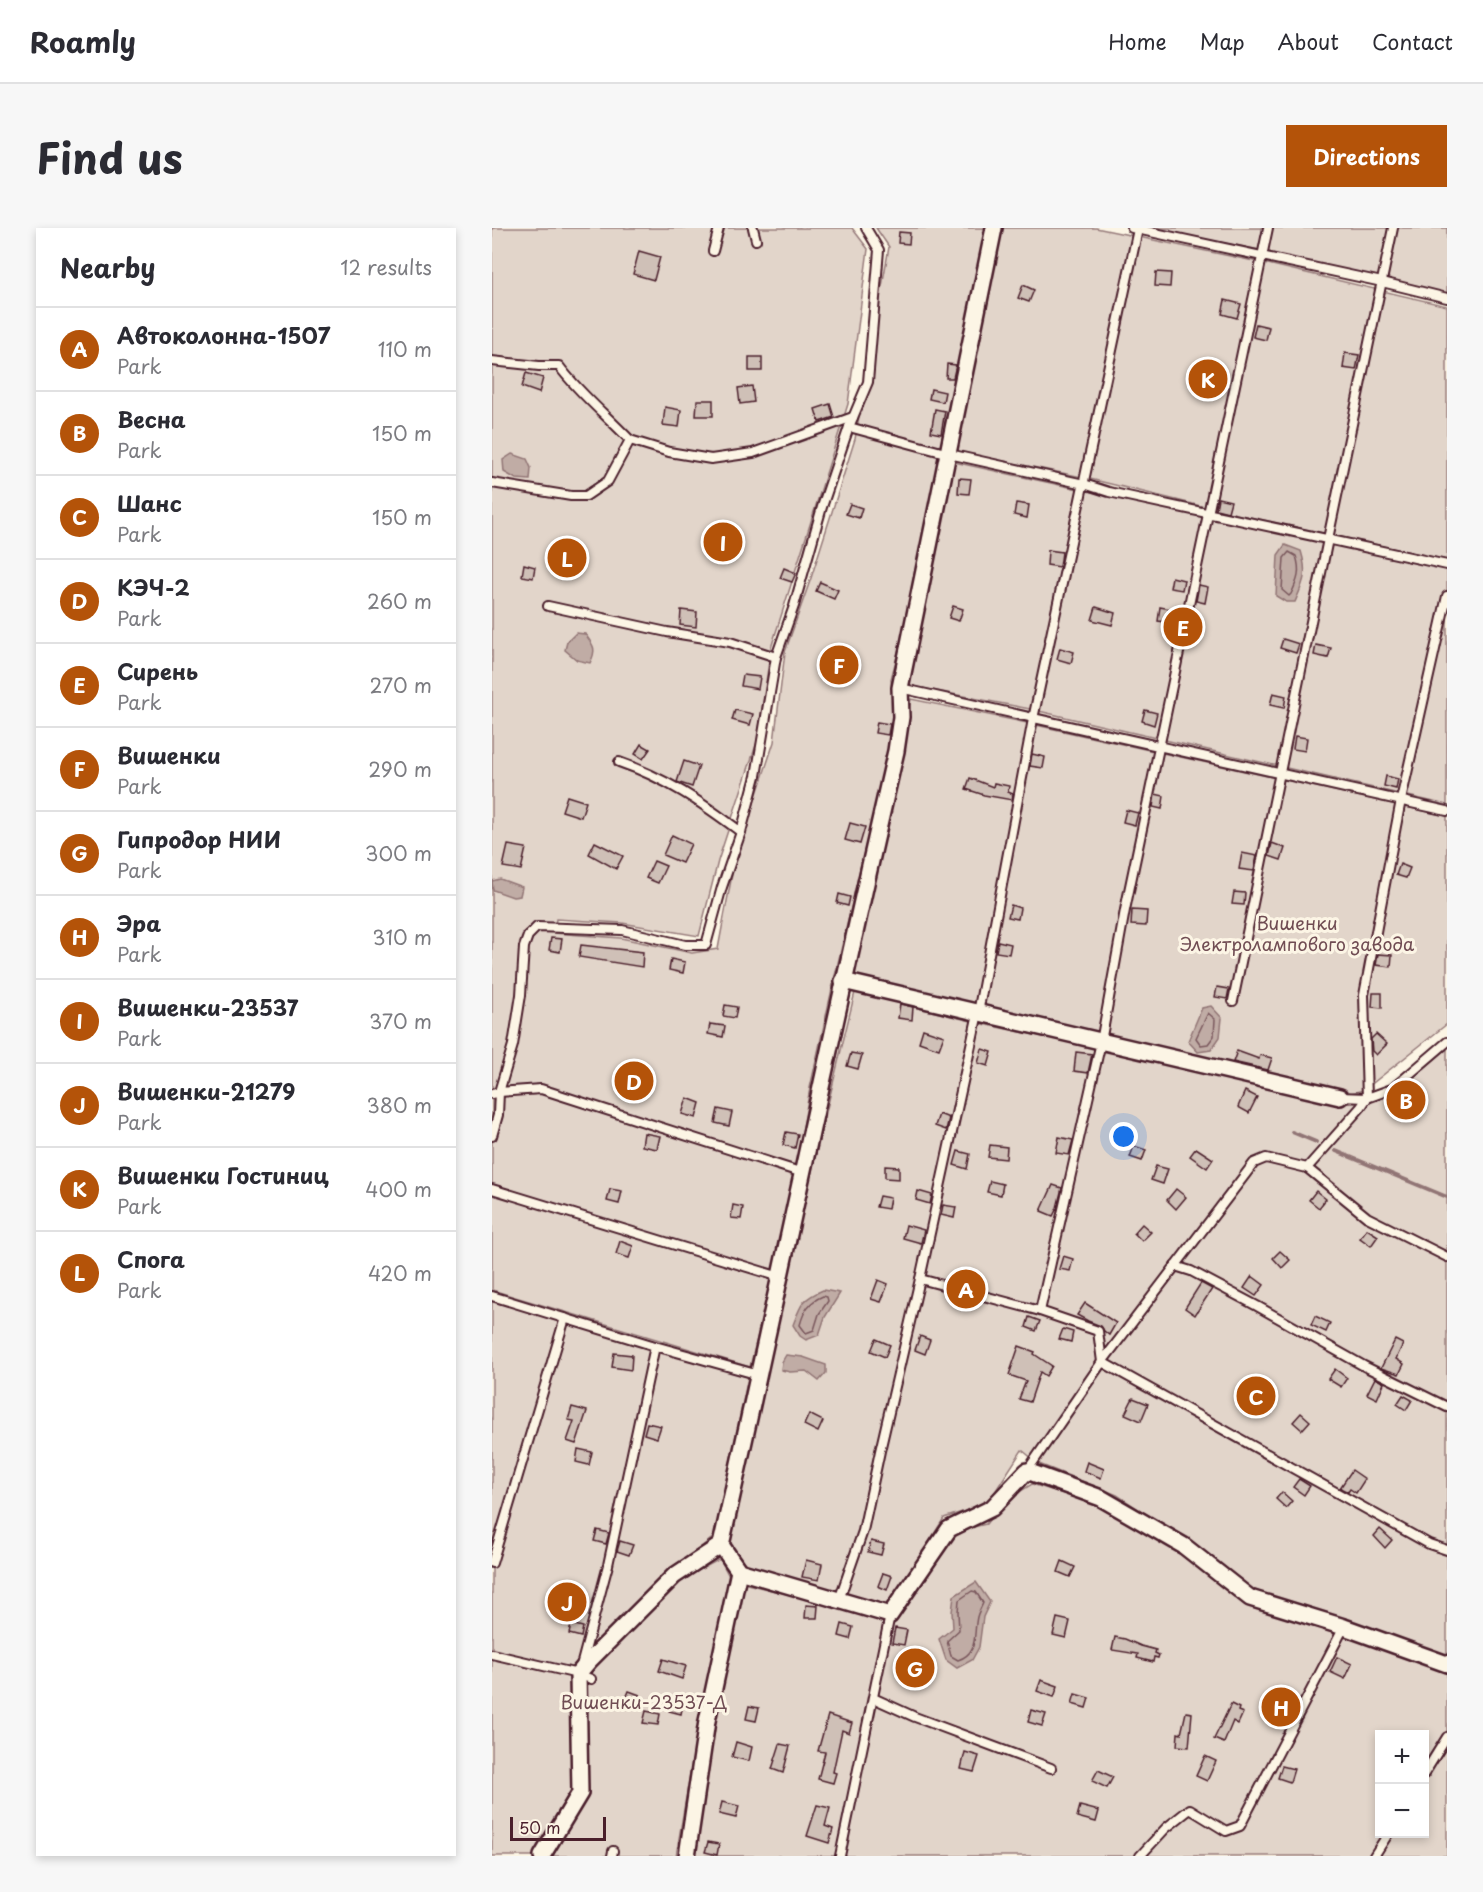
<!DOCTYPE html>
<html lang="en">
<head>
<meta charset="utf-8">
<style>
  :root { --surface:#fff; --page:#f7f7f7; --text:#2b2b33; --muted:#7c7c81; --line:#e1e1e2; --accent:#b45309 }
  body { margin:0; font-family:"Playpen Sans",sans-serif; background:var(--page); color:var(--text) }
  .controls { position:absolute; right:18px; bottom:18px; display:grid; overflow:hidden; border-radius:0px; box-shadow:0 3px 9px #0003 }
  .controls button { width:54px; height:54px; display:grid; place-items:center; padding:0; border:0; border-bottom:2px solid var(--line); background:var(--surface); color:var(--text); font:30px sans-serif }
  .scale { position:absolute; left:18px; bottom:15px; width:96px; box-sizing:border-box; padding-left:6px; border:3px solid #4a1f2b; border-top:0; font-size:16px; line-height:21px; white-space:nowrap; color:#4a1f2b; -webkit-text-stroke:4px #fcf5e5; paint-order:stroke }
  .you { position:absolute; left:632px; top:909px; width:21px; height:21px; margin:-15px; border:4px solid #fff; border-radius:50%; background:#1a73e8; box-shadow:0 0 0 9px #1a73e833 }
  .badge { display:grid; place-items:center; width:39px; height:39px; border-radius:50%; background:var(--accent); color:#fff; font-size:20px; font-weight:700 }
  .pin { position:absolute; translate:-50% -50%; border:3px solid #fff; box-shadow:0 2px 6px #0006 }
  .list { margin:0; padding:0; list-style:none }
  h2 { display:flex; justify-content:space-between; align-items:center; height:78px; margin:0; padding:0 24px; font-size:26px }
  h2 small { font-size:20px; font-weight:400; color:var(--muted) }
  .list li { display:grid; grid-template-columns:39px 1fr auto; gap:18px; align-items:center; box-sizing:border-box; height:84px; padding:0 24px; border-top:2px solid var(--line) }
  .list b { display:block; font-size:22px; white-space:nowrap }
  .list p { margin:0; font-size:20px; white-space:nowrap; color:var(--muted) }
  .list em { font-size:20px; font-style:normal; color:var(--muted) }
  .map { position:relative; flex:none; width:955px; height:1628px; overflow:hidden; border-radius:0px }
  header { display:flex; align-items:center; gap:36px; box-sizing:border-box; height:84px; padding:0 30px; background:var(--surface); border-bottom:2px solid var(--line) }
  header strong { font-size:28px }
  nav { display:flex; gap:33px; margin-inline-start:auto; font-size:21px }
  .intro { display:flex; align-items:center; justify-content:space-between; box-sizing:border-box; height:144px; padding:0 36px }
  h1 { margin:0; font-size:42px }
  .button { padding:15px 27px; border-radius:0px; background:var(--accent); color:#fff; font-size:21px; font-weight:700 }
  main { display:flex; gap:36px; padding:0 36px }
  aside { flex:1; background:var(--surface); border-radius:0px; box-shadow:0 3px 9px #0003 }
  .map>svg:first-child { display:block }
  .green { fill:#e2d5ca; stroke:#967a7a; stroke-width:1.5; fill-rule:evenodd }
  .water { fill:#c0aca5; stroke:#917474; stroke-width:1.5 }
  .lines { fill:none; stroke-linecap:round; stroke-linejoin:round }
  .shore { stroke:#79575c; stroke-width:1.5 }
  .stream { stroke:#917474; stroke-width:4 }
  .building { fill:#cfc0b7; stroke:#4a1f2b; stroke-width:1.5 }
  .lane-casing { stroke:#4a1f2b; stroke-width:12 }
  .street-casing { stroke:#4a1f2b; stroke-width:20 }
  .lane { stroke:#fcf5e5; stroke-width:8 }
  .street { stroke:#fcf5e5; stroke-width:15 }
  .labels { text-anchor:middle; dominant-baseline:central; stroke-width:6; stroke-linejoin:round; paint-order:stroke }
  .park-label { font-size:18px; fill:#704c53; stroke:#fcf5e5 }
</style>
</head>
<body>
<header>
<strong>Roamly</strong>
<nav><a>Home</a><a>Map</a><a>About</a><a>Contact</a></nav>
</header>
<div class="intro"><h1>Find us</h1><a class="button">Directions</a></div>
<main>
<aside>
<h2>Nearby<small>12 results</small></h2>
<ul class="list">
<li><span class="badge">A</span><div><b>Автоколонна-1507</b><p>Park</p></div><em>110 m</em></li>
<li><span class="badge">B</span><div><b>Весна</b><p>Park</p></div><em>150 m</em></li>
<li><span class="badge">C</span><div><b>Шанс</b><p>Park</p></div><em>150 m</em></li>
<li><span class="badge">D</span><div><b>КЭЧ-2</b><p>Park</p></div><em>260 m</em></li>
<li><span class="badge">E</span><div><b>Сирень</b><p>Park</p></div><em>270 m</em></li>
<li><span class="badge">F</span><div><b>Вишенки</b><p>Park</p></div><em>290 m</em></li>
<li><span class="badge">G</span><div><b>Гипродор НИИ</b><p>Park</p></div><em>300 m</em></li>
<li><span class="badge">H</span><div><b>Эра</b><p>Park</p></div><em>310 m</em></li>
<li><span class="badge">I</span><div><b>Вишенки-23537</b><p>Park</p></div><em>370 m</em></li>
<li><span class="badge">J</span><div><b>Вишенки-21279</b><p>Park</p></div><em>380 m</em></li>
<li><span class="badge">K</span><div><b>Вишенки Гостиниц</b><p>Park</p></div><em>400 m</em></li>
<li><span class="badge">L</span><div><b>Спога</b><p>Park</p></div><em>420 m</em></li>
</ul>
</aside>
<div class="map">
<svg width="955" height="1628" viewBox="0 0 955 1628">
  <rect width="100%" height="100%" fill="#fcf5e5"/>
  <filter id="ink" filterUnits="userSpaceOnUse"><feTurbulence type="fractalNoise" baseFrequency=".0167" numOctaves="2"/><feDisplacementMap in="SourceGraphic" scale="12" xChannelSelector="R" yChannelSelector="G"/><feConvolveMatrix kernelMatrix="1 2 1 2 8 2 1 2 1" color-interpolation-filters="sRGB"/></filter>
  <g filter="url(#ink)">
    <g class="green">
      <polygon points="0,0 360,0 376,21 356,176 279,420 265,514 226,633 207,708 130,695 64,691 62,705 129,710 200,725 226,721 242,636 282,514 293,424 319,350 363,211 397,19 384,0 496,0 422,363 399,451 402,496 342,752 318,860 305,933 283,1037 258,1139 0,1062"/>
      <polygon points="507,0 604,0 776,36 955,78 955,332 721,281 590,249 461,223"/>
      <polygon points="658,0 955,0 955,67 767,22"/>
      <polygon points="462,234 955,341 955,577 538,481 414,457"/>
      <polygon points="419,471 535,495 955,588 955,796 872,862 850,867 360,750"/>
      <polygon points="363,764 491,796 613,822 846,877 901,867 955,821 955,1431 754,1359 703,1318 625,1267 547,1236 530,1222 495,1276 452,1290 396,1380 249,1336 235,1309 304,1009"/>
      <polygon points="0,1073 256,1149 223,1308 177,1344 121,1404 80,1439 82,1560 42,1628 0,1628"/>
      <path d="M 540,1256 L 620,1281 L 690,1327 L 743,1369 L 955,1444 L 955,1628 L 199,1628 L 220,1505 L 251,1355 L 402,1393 L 468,1302 L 494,1296 L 511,1274 ZM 888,1506 L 932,1506 L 932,1606 L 888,1606 Z"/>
      <polygon points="228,1331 241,1356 202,1523 184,1628 58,1628 94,1566 91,1451 135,1401 183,1355"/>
    </g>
    <g class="water">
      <polygon points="20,226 35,231 39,240 38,252 24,251 12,244 11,232"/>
      <path d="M 793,317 L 809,323 C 816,346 812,353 803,374 L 794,374 L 784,368 L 786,327 Z"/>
      <path d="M 84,405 L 93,406 C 102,418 105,421 98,435 L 85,432 L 73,422 L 75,414 Z"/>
      <polygon points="8,651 30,659 28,668 21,669 1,662 0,653"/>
      <polygon points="719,778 730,790 728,809 719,822 706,824 696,813 710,780"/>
      <path d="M 331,1062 L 348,1065 L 333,1089 L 327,1107 L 314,1112 L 308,1108 L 301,1097 C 309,1076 310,1071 331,1062 Z"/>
      <polygon points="294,1127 311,1129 334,1137 334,1145 327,1153 314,1143 298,1144 289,1142 290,1134"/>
      <polygon points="484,1354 498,1374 491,1389 487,1419 480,1432 465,1440 454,1432 447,1411 461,1400 460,1384 462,1368"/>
    </g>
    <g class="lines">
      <g class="shore">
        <path d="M 797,324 L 804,328 C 809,343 806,352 799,366 L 797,368 L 790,362 L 792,330 Z"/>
        <polygon points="716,785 723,791 722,808 716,816 709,817 704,810"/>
        <path d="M 331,1068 L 335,1069 L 336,1073 L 327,1086 L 322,1102 L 314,1105 L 308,1097 C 312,1082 317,1074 331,1068 Z"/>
        <path d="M 480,1363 L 484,1364 L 491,1375 C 489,1380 486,1384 485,1389 C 481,1407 487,1425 466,1432 L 459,1428 L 455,1413 L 467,1402 L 466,1384 L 467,1372 Z"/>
      </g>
      <g class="stream">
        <polyline points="800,904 824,914"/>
        <polyline points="844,923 955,969"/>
      </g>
    </g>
    <g class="building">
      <polygon points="407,4 418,5 417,16 406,15"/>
      <polygon points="147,23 168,29 162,52 141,46"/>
      <polygon points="664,44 679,45 678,59 663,58"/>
      <polygon points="531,57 542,62 537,74 526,70"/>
      <polygon points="733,72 749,76 745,90 730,86"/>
      <polygon points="764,96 777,99 774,112 761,109"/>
      <polygon points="853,125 867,127 864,142 851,140"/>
      <rect x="257" y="129" width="13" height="14"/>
      <polygon points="455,136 464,137 461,150 454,150"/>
      <polygon points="34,145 51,150 47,165 30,159"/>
      <polygon points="260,158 262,174 248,176 246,160"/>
      <polygon points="439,161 453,164 451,174 437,171"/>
      <polygon points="205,172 221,172 221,188 204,188"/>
      <polygon points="338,176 342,189 327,194 323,181"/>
      <polygon points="173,179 189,182 187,199 171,197"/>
      <polygon points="443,181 453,183 449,206 439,204"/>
      <polygon points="467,250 479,251 477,266 466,265"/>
      <polygon points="726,270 739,273 736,284 724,281"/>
      <polygon points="524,275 537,277 535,290 522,287"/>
      <polygon points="358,276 370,280 367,290 354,286"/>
      <polygon points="556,322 570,324 568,339 555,337"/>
      <polygon points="32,336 43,339 41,350 30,348"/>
      <polygon points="292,340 304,345 300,354 288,350"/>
      <polygon points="680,349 692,352 690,362 678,360"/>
      <polygon points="328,354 346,362 342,371 324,363"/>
      <polygon points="707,357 716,359 713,375 704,373"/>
      <polygon points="461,378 471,381 467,393 457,390"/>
      <polygon points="604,379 623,385 620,397 600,392"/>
      <polygon points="668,379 684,382 682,395 666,393"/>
      <polygon points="189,382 205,384 204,399 188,397"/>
      <polygon points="791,411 807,416 804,425 788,420"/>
      <polygon points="824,417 839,420 836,430 822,427"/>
      <polygon points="568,420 582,424 579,435 565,431"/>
      <polygon points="251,447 268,449 266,461 249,458"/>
      <polygon points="781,465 794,468 792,480 778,477"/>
      <polygon points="243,482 261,486 258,497 240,492"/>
      <polygon points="653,482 665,485 662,497 650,493"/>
      <polygon points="385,494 398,496 396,507 383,505"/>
      <polygon points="803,508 815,510 813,523 801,521"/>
      <polygon points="149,516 158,521 151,531 143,526"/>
      <polygon points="540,526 553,529 551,540 538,538"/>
      <polygon points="192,533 207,538 200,559 185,554"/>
      <polygon points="894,548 906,551 904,561 892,558"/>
      <polygon points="478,550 501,559 502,555 517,558 516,564 521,566 520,572 492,567 474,561"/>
      <polygon points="663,566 672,568 670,581 661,579"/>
      <polygon points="75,568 94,574 89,589 70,583"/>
      <polygon points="634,582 646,585 643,597 631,594"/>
      <polygon points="358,595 373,599 368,616 353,612"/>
      <polygon points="180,607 199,616 190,635 171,627"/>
      <polygon points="103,614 131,628 124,641 97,626"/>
      <polygon points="780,615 793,620 789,632 777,628"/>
      <polygon points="16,617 34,620 29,642 11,639"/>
      <polygon points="750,625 765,628 762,643 747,641"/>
      <polygon points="162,633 174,638 166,655 154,650"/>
      <polygon points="908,636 918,640 914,650 904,647"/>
      <polygon points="742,664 753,665 752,677 740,676"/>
      <polygon points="347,666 358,669 356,678 345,675"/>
      <polygon points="519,677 528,680 526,691 516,689"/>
      <polygon points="640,682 655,683 654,698 639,697"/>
      <polygon points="59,710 70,711 68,724 57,722"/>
      <polygon points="506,713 519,716 517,726 504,724"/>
      <polygon points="89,717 151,724 150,739 87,729"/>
      <polygon points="886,726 900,727 899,739 884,737"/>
      <polygon points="179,731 193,734 191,745 177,742"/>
      <polygon points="725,759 737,761 735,771 723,769"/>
      <polygon points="881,765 890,765 890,780 880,779"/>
      <polygon points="408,776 421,779 420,792 406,790"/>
      <polygon points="233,777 245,779 243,790 231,788"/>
      <polygon points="218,796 233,798 231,809 216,806"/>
      <polygon points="431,801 452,808 447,821 427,814"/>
      <polygon points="884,806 895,816 884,827 880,823 879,811"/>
      <polygon points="490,821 500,824 496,838 486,835"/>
      <polygon points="745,823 767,831 768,827 780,830 776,842 741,834"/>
      <polygon points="584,824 600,826 596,845 582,843"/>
      <polygon points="359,825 370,827 366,841 355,838"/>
      <polygon points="753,863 765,869 757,885 746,879"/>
      <polygon points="195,870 208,875 204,890 190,886"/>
      <polygon points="226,881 240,884 237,898 223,895"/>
      <polygon points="447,886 457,890 454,902 443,898"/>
      <polygon points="294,904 306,906 303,920 291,917"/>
      <polygon points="152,905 168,908 165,921 150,918"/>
      <polygon points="567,909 581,912 577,927 564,925"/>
      <polygon points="498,917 515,919 514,931 496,929"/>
      <polygon points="642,918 654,922 650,933 638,929"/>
      <polygon points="704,920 721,931 715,940 698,928"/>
      <polygon points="466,923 478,926 475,941 462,937"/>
      <polygon points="393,938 407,939 407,951 393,950"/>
      <polygon points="664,938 676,941 671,956 659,952"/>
      <polygon points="498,953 511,956 509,967 495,964"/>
      <polygon points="561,957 570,960 565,980 561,988 549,983"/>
      <polygon points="118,961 130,963 127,976 115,973"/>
      <polygon points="684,961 694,969 684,981 675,972"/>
      <polygon points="426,963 440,967 438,976 424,972"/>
      <polygon points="824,963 834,971 827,980 817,972"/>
      <polygon points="387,968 398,970 396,981 384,979"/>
      <polygon points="241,977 251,979 249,991 239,990"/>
      <polygon points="451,977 464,979 462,990 449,987"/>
      <polygon points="650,996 659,1004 650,1013 642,1005"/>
      <polygon points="414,997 432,1002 429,1015 411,1010"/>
      <polygon points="875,1001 886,1008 879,1018 868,1010"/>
      <polygon points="128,1013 141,1018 137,1030 124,1026"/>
      <polygon points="788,1023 798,1032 790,1040 781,1030"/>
      <polygon points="571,1028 581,1031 578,1043 567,1041"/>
      <polygon points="760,1048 772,1057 764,1068 752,1060"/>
      <polygon points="386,1052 396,1056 389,1074 379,1071"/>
      <polygon points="709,1055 720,1061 703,1087 693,1080"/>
      <polygon points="593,1075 624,1095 617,1107 612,1103 609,1098 596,1093 585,1087"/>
      <polygon points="823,1088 838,1095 834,1104 819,1097"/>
      <polygon points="537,1089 548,1093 544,1103 534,1099"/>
      <polygon points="571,1101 581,1104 579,1114 567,1111"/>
      <polygon points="428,1108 438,1112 433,1126 423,1122"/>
      <polygon points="384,1111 398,1117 393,1129 379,1123"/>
      <polygon points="903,1112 911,1116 904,1131 912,1136 907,1146 889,1140"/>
      <polygon points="527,1118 543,1124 542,1126 560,1138 554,1148 548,1144 538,1174 527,1171 534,1153 517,1147"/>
      <polygon points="122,1125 140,1127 139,1142 120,1139"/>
      <polygon points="843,1141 855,1150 849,1159 836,1151"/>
      <polygon points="883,1150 892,1155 885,1171 875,1166"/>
      <polygon points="911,1167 920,1172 914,1182 905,1176"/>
      <polygon points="641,1170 656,1176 649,1193 633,1186"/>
      <polygon points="80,1179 95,1183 84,1216 75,1213 82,1193 76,1192"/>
      <polygon points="809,1185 818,1193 810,1202 801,1194"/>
      <polygon points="317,1186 331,1193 326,1204 312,1197"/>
      <polygon points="155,1195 169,1198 165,1210 152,1206"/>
      <polygon points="86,1221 100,1224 97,1237 84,1234"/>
      <polygon points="595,1234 612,1241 609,1250 592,1243"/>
      <polygon points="860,1242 873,1251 864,1265 858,1261 856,1264 848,1260"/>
      <polygon points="807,1251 818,1258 812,1267 801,1259"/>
      <polygon points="790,1264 800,1273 794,1280 784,1271"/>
      <polygon points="888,1301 900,1312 893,1320 882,1308"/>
      <polygon points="105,1302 117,1305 114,1316 102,1313"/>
      <polygon points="128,1313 141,1317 137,1327 125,1323"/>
      <polygon points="379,1313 392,1316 389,1327 376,1324"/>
      <polygon points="314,1332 330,1336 327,1352 310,1349"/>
      <polygon points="570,1333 583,1339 578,1349 566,1344"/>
      <polygon points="391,1345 400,1348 395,1362 386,1358"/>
      <polygon points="314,1377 326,1378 325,1390 313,1390"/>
      <polygon points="565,1390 578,1393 574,1410 561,1407"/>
      <polygon points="79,1396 91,1399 89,1409 77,1406"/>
      <polygon points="350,1396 361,1399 358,1411 347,1408"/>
      <polygon points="403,1400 415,1402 412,1417 400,1415"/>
      <polygon points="623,1409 633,1411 649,1418 664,1422 663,1425 667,1427 666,1430 662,1429 661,1434 645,1430 646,1426 620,1422"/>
      <polygon points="845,1429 860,1436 853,1451 838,1444"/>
      <polygon points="171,1431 194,1438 190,1451 167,1443"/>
      <polygon points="549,1452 566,1458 562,1469 545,1463"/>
      <polygon points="137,1463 148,1467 143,1479 132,1475"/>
      <polygon points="583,1466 597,1470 594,1480 580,1476"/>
      <polygon points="180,1469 192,1471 189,1486 177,1483"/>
      <polygon points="739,1476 747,1480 746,1483 751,1485 746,1496 741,1493 732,1515 722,1511"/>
      <polygon points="257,1478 267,1480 264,1493 254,1491"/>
      <polygon points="539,1482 554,1486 550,1498 536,1494"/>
      <polygon points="154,1483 168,1486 166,1497 151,1495"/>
      <polygon points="694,1484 700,1485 697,1519 685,1518 686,1505 689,1506"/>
      <polygon points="336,1487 360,1495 357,1505 350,1502 341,1544 344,1545 341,1555 326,1551 333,1524 326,1523"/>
      <polygon points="244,1514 260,1519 257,1533 240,1529"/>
      <polygon points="288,1516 298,1518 291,1545 280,1541"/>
      <polygon points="473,1524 487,1528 482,1544 469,1541"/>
      <polygon points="713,1528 724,1533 715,1553 704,1548"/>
      <polygon points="790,1538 802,1541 798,1554 786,1550"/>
      <polygon points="606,1542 621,1549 615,1560 600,1553"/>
      <polygon points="230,1574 247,1578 244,1590 227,1586"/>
      <polygon points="325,1577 338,1580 333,1598 341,1601 337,1615 315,1608"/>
      <polygon points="588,1578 607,1583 604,1594 585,1589"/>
      <polygon points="216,1614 227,1616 225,1627 213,1624"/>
    </g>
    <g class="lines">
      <defs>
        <g id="lane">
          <polyline points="261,0 264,12"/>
          <polyline points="640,0 890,54 955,70"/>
          <polyline points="221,23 227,0"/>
          <path d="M 0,133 L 47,138 L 67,138 C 87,165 114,187 138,212 L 116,253 L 94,268 L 79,268 L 0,255"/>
          <polyline points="357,199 457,226 592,256 617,264 955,337"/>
          <polyline points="138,212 177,224 219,231 261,225 361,189"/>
          <polyline points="955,368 909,572 872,767 875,870 900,861 955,814"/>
          <polyline points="56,378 175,404 238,414 284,429"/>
          <polyline points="408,460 955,583"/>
          <path d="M 127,534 C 174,550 209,574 249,604"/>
          <polyline points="741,773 836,311 901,0"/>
          <polyline points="0,866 7,864 6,887 0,908"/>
          <polyline points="815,940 875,989 955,1029"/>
          <polyline points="311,945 49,861 7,864 21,817 29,767 32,719 36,708 45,699 130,702 193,717 214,717 230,659 249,604 264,548 284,429 302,378 330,279 357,199 376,154 387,22 374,0"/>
          <polyline points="0,961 288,1049"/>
          <polyline points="683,1038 699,1043 765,1078 872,1138 955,1179"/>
          <polyline points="428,1051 548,1083"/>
          <polyline points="0,1068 163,1118 267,1147"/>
          <polyline points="610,1134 606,1103 548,1083 609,814 633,682 776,0"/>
          <polyline points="610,1134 762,935 774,930 815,940 869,879 875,870 848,869"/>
          <polyline points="535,1243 610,1134 937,1316 955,1322"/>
          <polyline points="0,1335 73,1090"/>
          <polyline points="347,1372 371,1303 388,1223 428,1051 486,785 541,491 646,1"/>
          <polyline points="0,1426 86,1446 99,1451"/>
          <polyline points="89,1438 116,1337 163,1118"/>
          <polyline points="381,1470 423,1489 559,1540"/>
          <polyline points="932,1546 955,1509"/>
          <polyline points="120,1628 121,1623"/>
          <polyline points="348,1628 398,1387"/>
          <polyline points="648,1628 674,1600 698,1581 734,1603 748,1598 852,1399"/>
          <polyline points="882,1628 896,1606"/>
        </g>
        <g id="street">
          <path d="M 502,0 L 408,460 L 409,489 L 404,523 C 343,787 288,1053 229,1317 L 247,1343 L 398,1387 L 457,1301 L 500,1280 L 535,1243 L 609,1270 L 692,1318 L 758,1370 L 852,1399 L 955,1436"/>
          <polyline points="351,753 848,869"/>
          <polyline points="50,1628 88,1565 86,1446 97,1433 182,1348 229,1317"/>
          <polyline points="195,1628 215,1493 247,1343"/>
        </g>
      </defs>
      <use href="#lane" class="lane-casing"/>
      <use href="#street" class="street-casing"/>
      <use href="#lane" class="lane"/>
      <use href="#street" class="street"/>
    </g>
  </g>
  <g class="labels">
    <g class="park-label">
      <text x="805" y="694">Вишенки<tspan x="805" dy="21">Электролампового завода</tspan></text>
      <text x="152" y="1473">Вишенки-23537-Д</text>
    </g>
  </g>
</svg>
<div class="controls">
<button>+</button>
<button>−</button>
</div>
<div class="scale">50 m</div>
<div class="you"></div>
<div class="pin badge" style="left:474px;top:1061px">A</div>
<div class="pin badge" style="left:914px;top:872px">B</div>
<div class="pin badge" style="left:764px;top:1168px">C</div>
<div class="pin badge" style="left:142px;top:853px">D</div>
<div class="pin badge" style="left:691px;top:399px">E</div>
<div class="pin badge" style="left:347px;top:437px">F</div>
<div class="pin badge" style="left:423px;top:1440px">G</div>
<div class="pin badge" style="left:789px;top:1479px">H</div>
<div class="pin badge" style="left:231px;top:314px">I</div>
<div class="pin badge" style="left:75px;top:1374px">J</div>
<div class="pin badge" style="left:716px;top:151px">K</div>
<div class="pin badge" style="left:75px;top:330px">L</div>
</div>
</main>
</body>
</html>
